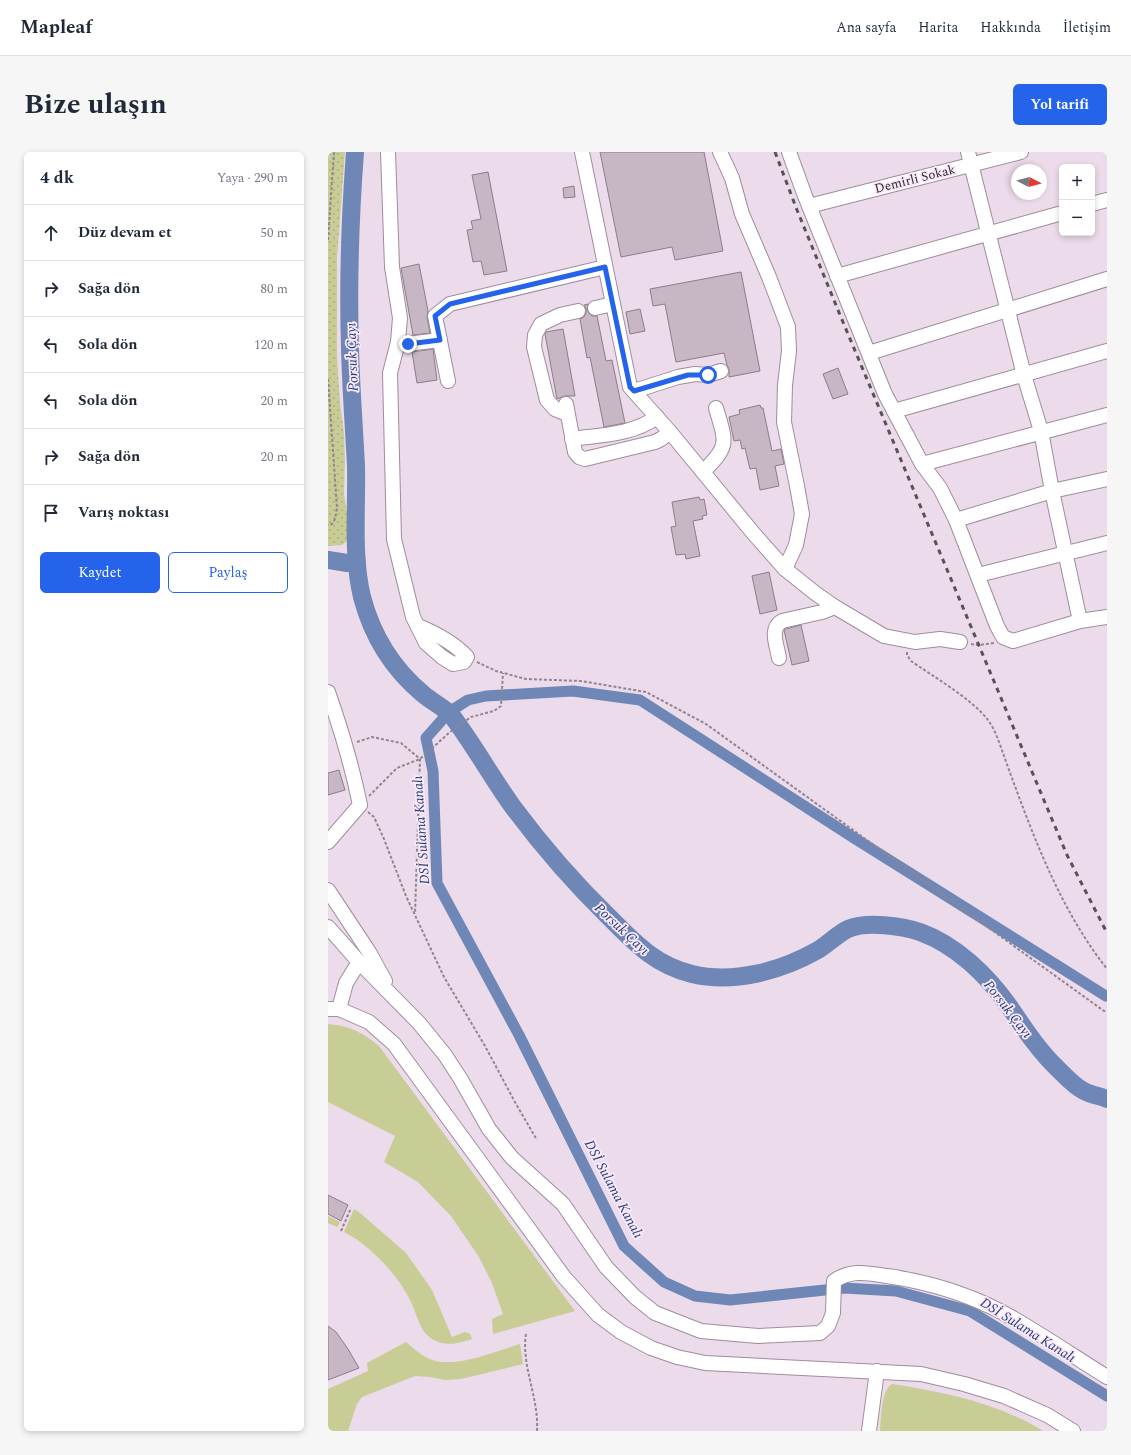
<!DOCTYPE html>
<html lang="tr">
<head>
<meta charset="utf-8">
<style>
  :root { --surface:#fff; --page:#f6f6f7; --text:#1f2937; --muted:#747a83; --line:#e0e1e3; --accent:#2563eb }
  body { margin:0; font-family:Spectral,serif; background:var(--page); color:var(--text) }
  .controls { position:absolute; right:12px; top:12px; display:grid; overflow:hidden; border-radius:6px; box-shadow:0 2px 6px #0003 }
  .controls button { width:36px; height:36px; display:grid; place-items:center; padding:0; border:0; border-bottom:1px solid var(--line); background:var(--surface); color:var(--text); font:20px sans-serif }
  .compass { position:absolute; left:683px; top:12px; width:36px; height:36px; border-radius:50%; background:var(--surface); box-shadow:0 2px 6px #0003; rotate:97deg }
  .stop { position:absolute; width:12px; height:12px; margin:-9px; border:3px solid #2563eb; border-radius:50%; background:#fff }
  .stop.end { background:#2563eb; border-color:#fff; box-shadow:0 1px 4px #0008 }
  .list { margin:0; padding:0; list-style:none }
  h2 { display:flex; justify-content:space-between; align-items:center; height:52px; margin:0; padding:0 16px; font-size:17px }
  h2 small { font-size:13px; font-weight:400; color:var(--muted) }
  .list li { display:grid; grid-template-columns:26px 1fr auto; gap:12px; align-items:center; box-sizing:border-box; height:56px; padding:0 16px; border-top:1px solid var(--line) }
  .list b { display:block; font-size:15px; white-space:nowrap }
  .list em { font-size:13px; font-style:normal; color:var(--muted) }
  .actions { display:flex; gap:8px; padding:12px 16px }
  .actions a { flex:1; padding:9px 0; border:1px solid var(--accent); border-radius:6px; text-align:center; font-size:14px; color:var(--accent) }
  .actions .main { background:var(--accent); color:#fff }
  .icon { flex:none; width:22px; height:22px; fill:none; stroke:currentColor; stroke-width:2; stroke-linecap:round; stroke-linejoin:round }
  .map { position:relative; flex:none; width:779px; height:1279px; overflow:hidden; border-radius:6px }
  header { display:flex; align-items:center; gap:24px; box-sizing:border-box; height:56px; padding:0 20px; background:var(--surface); border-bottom:1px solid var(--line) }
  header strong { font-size:19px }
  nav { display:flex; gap:22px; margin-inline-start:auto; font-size:14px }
  .intro { display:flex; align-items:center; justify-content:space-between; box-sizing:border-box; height:96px; padding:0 24px }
  h1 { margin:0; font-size:28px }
  .button { padding:10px 18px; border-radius:6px; background:var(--accent); color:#fff; font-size:14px; font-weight:700 }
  main { display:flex; gap:24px; padding:0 24px }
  aside { flex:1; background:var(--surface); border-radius:6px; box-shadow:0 2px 6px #0003 }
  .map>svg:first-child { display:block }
  .green { fill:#c8cc95 }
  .park { fill:url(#park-dots) }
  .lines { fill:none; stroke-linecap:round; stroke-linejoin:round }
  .canal { stroke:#6f87b6; stroke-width:11 }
  .river { stroke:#6f87b6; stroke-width:18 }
  .building { fill:#c7b7c5; stroke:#8c7d8b }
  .minor-casing { stroke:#9d8e9c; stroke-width:16 }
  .path { stroke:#91858f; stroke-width:2; stroke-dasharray:3 2; stroke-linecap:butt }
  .minor { stroke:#fff; stroke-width:14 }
  .rail { stroke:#595158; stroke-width:3; stroke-dasharray:5 5; stroke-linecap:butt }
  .route { stroke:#2563eb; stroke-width:5 }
  .labels { text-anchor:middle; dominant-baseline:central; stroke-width:3.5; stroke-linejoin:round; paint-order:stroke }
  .street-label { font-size:13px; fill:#2d272c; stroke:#f9e8f7 }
  .water-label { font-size:14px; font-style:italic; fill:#233e79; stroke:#f9e8f7 }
</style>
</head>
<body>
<header>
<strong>Mapleaf</strong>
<nav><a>Ana sayfa</a><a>Harita</a><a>Hakkında</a><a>İletişim</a></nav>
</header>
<div class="intro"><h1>Bize ulaşın</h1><a class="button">Yol tarifi</a></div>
<main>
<aside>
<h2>4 dk<small>Yaya · 290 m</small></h2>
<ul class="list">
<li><svg class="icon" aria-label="ahead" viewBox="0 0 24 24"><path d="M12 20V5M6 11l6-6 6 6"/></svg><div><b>Düz devam et</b></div><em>50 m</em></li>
<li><svg class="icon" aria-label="right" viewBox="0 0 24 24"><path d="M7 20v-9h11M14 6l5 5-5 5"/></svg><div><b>Sağa dön</b></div><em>80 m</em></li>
<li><svg class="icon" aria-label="left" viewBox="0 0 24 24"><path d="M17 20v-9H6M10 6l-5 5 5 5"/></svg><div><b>Sola dön</b></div><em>120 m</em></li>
<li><svg class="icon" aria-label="left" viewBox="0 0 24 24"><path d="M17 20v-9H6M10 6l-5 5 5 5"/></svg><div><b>Sola dön</b></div><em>20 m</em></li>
<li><svg class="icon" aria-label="right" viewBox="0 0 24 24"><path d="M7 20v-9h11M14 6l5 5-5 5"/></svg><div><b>Sağa dön</b></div><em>20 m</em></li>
<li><svg class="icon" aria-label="arrive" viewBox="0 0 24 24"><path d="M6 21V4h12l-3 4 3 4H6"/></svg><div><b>Varış noktası</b></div></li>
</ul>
<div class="actions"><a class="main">Kaydet</a><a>Paylaş</a></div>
</aside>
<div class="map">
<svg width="779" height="1279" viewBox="0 0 779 1279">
  <defs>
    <pattern id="park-dots" width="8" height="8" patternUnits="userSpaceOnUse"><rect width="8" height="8" fill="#c8cc95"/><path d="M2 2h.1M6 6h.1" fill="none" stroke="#acaf81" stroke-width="1.8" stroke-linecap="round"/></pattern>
  </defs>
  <rect width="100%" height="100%" fill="#ecdbea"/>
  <g class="green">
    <path d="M 0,872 C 22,874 34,880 51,894 L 247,1159 L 165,1182 L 164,1167 L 175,1162 L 164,1131 L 151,1105 L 123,1064 L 90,1030 L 56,1010 L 67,984 L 0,950 Z"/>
    <path d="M 26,1057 L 31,1060 L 78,1101 L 104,1138 L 124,1185 L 137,1180 L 142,1182 L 144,1187 C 132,1191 118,1195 106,1188 C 91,1180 90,1164 83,1150 C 71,1124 41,1092 16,1080 Z"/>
    <polygon points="0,1064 12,1070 9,1075 0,1071"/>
    <path d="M 78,1190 C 86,1197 96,1206 107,1209 C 131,1215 168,1199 192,1192 L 195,1212 L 133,1227 L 117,1228 L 102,1225 L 87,1224 L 34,1245 L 29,1252 L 20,1279 L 0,1279 L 0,1237 L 40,1219 L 39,1211 Z"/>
    <path d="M 564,1232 C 616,1240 670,1251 715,1279 L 552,1279 C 553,1267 553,1238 564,1232 Z"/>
  </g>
  <polygon class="park" points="0,0 17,0 9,106 9,205 12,251 16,281 17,310 16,342 20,367 20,382 19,389 14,393 0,394"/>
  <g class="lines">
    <polyline class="canal" points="778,844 526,686 312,548 245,539 158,544 140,548 121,560 98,586 105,619 109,731 191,883 296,1094 336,1130 367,1144 402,1148 516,1136 568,1139 642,1159 779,1244"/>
    <g class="river">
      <path d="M 27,0 C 22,66 20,131 22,197 C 23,236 26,275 28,314 C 29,356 24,404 34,445 C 44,483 65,517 95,542 C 104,550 116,555 124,564 C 146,593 164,626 185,655 C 214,694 246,731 281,765 C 307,791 327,813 364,822 C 406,832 453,819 490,798 C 500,792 511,781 520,777 C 539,769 574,774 592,780 C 628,793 659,823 681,854 C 696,876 710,898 730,917 C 738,925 748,936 758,940 C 764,943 772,944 779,947"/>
      <polyline points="0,408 19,411 29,411"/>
    </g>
  </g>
  <g class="building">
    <polygon points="272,0 376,0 395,99 347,108 344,95 293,105"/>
    <polygon points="160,20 179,119 156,123 153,109 145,110 139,78 145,77 143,69 153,67 144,23"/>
    <polygon points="246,34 247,45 236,46 235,36"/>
    <polygon points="91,112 100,159 99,165 102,181 85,183 73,116"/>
    <polygon points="413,120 432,219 401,225 401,217 399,213 396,201 348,210 337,152 325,154 322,137"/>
    <polygon points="260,152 259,157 261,161 264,164 269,164 278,209 284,208 297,271 276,275 262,205 259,206 252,167 256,165 258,161 258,157 256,153"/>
    <polygon points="312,157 317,179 302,182 298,160"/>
    <polygon points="235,177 247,244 237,244 229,247 217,182 218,180"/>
    <polygon points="105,197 109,228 89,231 84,200"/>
    <polygon points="510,216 520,242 505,247 495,222"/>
    <polygon points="432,253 433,256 435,256 444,299 453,297 456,312 447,314 451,334 432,338 428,316 422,317 417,296 414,297 412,288 406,289 401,265 412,262 411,258"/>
    <polygon points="371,345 372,348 376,347 379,363 374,364 375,367 365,369 372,404 358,407 357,402 348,403 343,375 348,374 344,350"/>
    <polygon points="441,420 449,458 432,462 424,424"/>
    <polygon points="473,473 481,509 464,513 456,478 458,477"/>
    <polygon points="11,618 17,638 0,643 0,621"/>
    <polygon points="0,1043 20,1053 13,1069 0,1062"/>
    <polygon points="0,1174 8,1180 20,1197 31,1216 0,1228"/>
  </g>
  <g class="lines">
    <defs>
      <g id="minor">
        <path d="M 60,0 L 64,115 L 72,166 L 70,190 L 62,221 L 66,387 L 85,465 L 98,491 L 114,505 L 125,512 L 136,510 L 139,505 C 126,491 107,481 90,474"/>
        <polyline points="254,0 302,235 342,280 426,382 457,417 487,441 507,455 556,484 587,490 612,487 632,490"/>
        <polyline points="392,0 404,26 414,62 441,125 460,175 461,199 457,233 456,270 469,334 474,362 468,393 457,417"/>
        <polyline points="461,0 477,44 557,242 594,312 612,336 628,368 669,474 675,485 685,489 752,469 779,465"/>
        <polyline points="640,0 696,223 713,279 724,339 752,469"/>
        <polyline points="764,52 779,48"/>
        <polyline points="481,54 693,0"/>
        <polyline points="509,124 734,61"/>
        <polyline points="267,156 285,152"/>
        <polyline points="70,190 79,192 112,188"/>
        <polyline points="541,201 779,127"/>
        <polyline points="120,229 107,164 122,152 277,115"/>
        <polyline points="306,239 350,225 367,222 380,223 393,219"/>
        <polyline points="238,252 247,300 251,305 257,307 327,290 333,287 342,280"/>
        <polyline points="566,259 779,199"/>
        <polyline points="239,262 227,257 219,248 206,195 207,183 213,172 232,163 250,159"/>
        <path d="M 244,287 C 273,283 304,283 329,265"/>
        <polyline points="594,312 779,263"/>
        <path d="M 375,320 C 402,293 398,291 388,256"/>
        <polyline points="628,368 724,339 779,327"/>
        <polyline points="650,423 779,391"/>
        <path d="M 451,506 C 449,493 441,477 454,469 L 494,460 L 507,455"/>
        <path d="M 0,540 C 13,577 24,614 32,653 L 0,690"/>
        <polyline points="0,738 41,800 57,829"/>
        <path d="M 0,775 L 31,810 L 91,871 L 117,903 L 132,926 L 161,977 L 184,1006 L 235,1052 L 278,1115 L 307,1145 L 327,1161 L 373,1179 L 430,1184 L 492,1181 L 500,1174 L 505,1161 L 506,1129 C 523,1117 540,1121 559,1124 C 601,1130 646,1144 683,1165 C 716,1184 747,1205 779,1225"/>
        <polyline points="0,857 11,857 41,870 66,892 236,1125 270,1163 293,1180 323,1196 349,1205 377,1211 593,1222 636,1232 676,1244 719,1263 745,1279"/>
        <polyline points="11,857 18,831 31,810"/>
        <polyline points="541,1279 549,1219"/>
      </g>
    </defs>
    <use href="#minor" class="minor-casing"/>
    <g class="path">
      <polyline points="0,88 6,0"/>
      <polyline points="0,227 9,356 7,367 4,372 0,373"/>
      <polyline points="643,492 650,493 666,491"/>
      <path d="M 579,500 L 579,503 L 583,509 C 606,525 644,547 660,568 C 668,579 672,593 676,604 C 682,621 688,637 694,653 C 716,711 740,767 779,817"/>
      <polyline points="149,510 168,519 198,527 253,529 318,540 378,572 776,859 779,859"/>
      <polyline points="29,590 44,585 73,591 92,607 87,762"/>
      <polyline points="41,644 69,616 92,607 122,580 143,565 166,559 173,554 175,521"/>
      <polyline points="40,660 46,665 56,687 78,744 116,825 157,894 188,952 209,988"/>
      <polyline points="13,1079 23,1056"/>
      <path d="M 198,1182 C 193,1214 211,1245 209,1279"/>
    </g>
    <use href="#minor" class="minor"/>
    <polyline class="rail" points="447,0 469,58 512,163 739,703 779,781"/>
  </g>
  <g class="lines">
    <polyline class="route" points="80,192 112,188 107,164 122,152 277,115 302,235 306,239 360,223 380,223"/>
  </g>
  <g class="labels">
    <g class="street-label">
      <text transform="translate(587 27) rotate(-14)">Demirli Sokak</text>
    </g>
    <g class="water-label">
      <text transform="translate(24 205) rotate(-92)">Porsuk Çayı</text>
      <text transform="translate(93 678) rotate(-94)">DSİ Sulama Kanalı</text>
      <text transform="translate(294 777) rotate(43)">Porsuk Çayı</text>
      <text transform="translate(680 857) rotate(52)">Porsuk Çayı</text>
      <text transform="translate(286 1037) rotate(62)">DSİ Sulama Kanalı</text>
      <text transform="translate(700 1178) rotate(32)">DSİ Sulama Kanalı</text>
    </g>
  </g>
</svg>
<div class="controls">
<button>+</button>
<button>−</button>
</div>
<svg class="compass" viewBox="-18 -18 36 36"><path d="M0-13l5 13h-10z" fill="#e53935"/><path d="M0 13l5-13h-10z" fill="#747a83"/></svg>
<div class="stop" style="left:380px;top:223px"></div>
<div class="stop end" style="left:80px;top:192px"></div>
</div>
</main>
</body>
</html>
